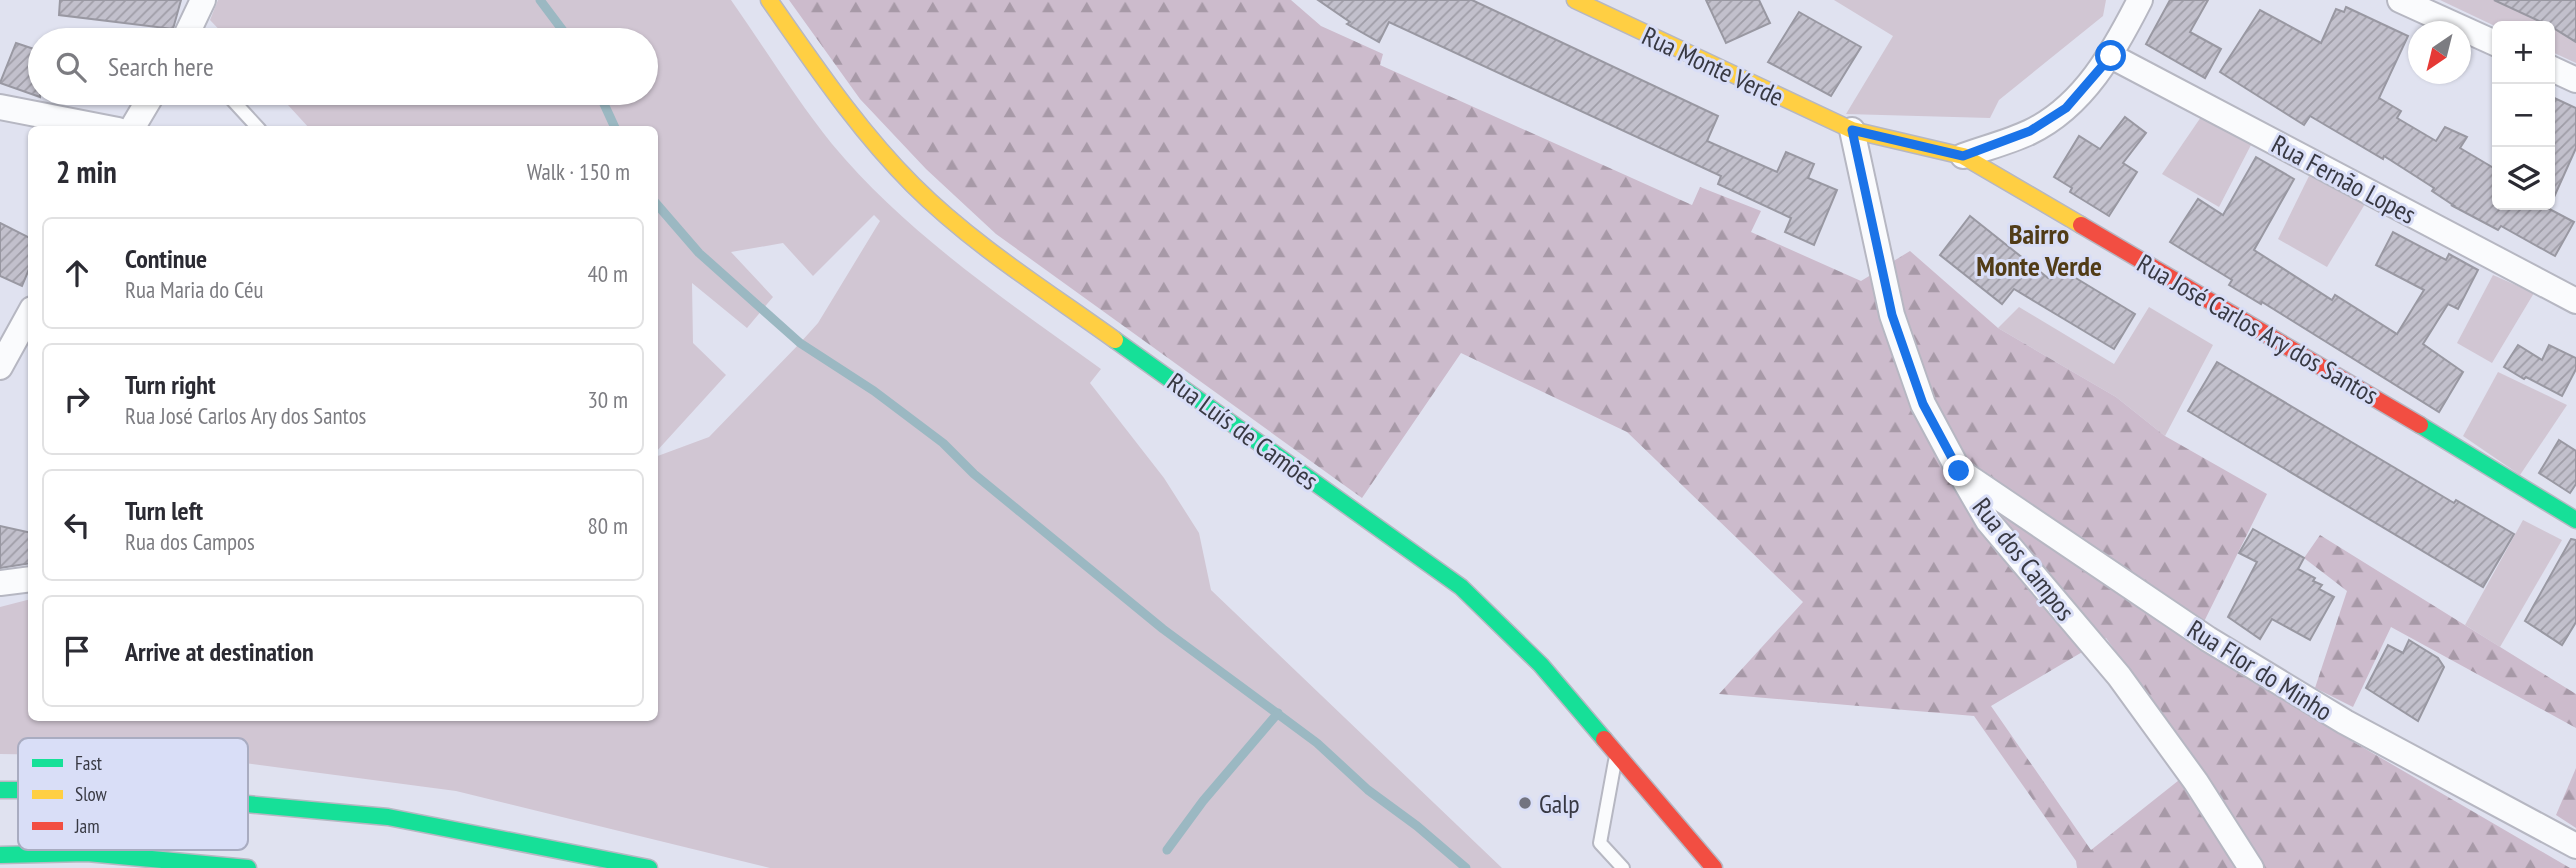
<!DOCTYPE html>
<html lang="en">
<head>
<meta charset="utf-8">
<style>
  :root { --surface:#fff; --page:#f2f2f3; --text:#2b2b33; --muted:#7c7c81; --line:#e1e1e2 }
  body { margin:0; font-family:"PT Sans Narrow",sans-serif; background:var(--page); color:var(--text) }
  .controls { position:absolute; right:21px; top:21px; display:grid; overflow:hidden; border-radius:10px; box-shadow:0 2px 5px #0004 }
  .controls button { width:63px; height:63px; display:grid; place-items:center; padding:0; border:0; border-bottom:2px solid var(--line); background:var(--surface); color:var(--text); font:35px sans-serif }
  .compass { position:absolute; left:2408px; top:21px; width:63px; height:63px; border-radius:50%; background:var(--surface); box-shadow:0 2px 5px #0004; rotate:215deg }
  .stop { position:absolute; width:21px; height:21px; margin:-16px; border:5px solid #1a73e8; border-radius:50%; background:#fff }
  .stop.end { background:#1a73e8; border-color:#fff; box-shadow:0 2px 7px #0008 }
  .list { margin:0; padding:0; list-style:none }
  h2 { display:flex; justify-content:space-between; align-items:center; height:91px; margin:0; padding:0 28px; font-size:30px }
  h2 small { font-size:23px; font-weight:400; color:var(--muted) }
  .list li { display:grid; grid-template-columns:46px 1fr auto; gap:21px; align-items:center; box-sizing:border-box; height:112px; margin:0 14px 14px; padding:0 14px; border:2px solid var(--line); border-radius:10px }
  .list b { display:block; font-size:26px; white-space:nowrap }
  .list p { margin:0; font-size:23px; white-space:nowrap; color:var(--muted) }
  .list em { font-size:23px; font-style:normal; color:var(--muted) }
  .icon { flex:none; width:38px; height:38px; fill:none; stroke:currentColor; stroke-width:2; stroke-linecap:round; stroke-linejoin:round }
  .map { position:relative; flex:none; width:2576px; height:868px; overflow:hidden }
  .search { position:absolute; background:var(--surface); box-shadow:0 2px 5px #0004; left:28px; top:28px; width:630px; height:77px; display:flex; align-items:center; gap:18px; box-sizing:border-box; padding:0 24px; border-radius:38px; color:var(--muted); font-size:26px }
  .panel { position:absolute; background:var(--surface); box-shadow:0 2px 5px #0004; left:28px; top:126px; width:630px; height:595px; border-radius:10px }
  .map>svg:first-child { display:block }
  .grass { fill:#d1c6d3 }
  .forest { fill:url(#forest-firs); fill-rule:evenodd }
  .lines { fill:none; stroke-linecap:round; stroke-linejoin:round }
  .stream { stroke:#9bb8c2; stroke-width:9 }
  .building { fill:url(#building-hatch); stroke:#9998a2; stroke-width:2 }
  .lane-casing { stroke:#b6b7c2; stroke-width:16 }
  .street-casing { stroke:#b6b7c2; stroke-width:28 }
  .fast-casing { stroke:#b6b7c2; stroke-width:19 }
  .slow-casing { stroke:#b6b7c2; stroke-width:19 }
  .jam-casing { stroke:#b6b7c2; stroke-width:19 }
  .lane { stroke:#fafbfd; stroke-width:12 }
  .street { stroke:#fafbfd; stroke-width:24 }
  .fast { stroke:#16e098; stroke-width:16 }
  .slow { stroke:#ffcf43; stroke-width:16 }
  .jam { stroke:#f24e42; stroke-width:16 }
  .route { stroke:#1a73e8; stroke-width:9 }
  .poi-dot { fill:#737480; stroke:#d9def7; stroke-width:2.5 }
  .labels { text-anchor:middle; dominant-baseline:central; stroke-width:6; stroke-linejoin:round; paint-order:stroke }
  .street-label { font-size:26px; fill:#383943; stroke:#d9def7 }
  .poi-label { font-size:26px; fill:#383943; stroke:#d9def7; text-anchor:start }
  .neighbourhood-label { font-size:28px; font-weight:bold; fill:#513c17; stroke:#d9def7 }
  .key { fill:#d9def7; stroke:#a9acc1; stroke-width:2 }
  .key-label { font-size:19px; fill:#383943 }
</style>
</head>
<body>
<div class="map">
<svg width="2576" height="868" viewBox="0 0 2576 868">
  <defs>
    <pattern id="forest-firs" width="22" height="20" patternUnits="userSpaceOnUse" patternTransform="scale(1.75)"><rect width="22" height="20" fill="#cbc"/><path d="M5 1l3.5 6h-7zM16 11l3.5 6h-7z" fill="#a799a7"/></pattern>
    <pattern id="building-hatch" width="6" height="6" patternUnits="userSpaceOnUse" patternTransform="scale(1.75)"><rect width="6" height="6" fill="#c2c0cc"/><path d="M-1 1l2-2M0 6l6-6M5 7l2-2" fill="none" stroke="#9f9da7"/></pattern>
  </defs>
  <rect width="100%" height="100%" fill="#e0e2f0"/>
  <g class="grass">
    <path d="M 218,0 L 731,0 C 764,47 796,99 832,144 C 907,234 1007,301 1101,369 L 1090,383 L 1164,478 L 1199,533 L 1211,590 L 1502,868 L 770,868 L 456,791 L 199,757 L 0,754 L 0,607 L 31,599 L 32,718 L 654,718 L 655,457 L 709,437 L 800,343 L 818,323 L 880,221 L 874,215 L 813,276 L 783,243 L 731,252 L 773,297 L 747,328 L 692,283 L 693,343 L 726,375 L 655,453 L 654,130 L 310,129 L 277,93 L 646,93 L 646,40 L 229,40 L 210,20 Z"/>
    <polygon points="1834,0 2106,0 2103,16 1999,100 1990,118 1846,114 1893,36"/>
    <polygon points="2440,0 2576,0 2576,63 2550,51 2550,26 2497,27"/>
    <polygon points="2201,117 2252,143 2219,207 2162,174"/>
    <polygon points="2309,176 2365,204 2327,267 2278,239"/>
    <polygon points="2493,275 2534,293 2492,363 2457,343"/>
    <polygon points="2019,307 2114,364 2149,307 2213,345 2165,436 2116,397 1998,328"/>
    <polygon points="2498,372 2567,405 2520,475 2463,436"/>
    <polygon points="2523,520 2562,540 2500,647 2465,625"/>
  </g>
  <g class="forest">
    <path d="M 789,0 L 1291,0 L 1321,26 L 1383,54 L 1380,65 L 1692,205 L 1700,187 L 1761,211 L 1751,232 L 1861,281 L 1910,251 L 1998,328 L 2116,397 L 2165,436 L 2267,494 L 2193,644 L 2357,744 L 2570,868 L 2077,868 L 2076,861 L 1974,716 L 1719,694 L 1803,602 L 1627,432 L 1461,353 L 1362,498 L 996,234 L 926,169 L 860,99 ZM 2106,638 L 2198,765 L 2091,850 L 1991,706 Z"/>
    <polygon points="2320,535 2576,694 2576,728 2391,627 2353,707 2315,688 2347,591 2304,558"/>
    <polygon points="2576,768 2576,828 2556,815"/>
  </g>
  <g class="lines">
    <g class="stream">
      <polyline points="540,0 570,40"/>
      <polyline points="599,93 616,130"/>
      <polyline points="654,201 699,253 800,343 874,391 943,443 974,474 1163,629 1317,743 1368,790 1417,826 1466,868"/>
      <polyline points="1167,850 1203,801 1278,713"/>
    </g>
  </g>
  <g class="building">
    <polygon points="60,0 181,0 173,29 59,15"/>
    <polygon points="1318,0 1472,0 1718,116 1707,141 1777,172 1786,152 1814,164 1808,178 1837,190 1814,245 1785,232 1791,218 1718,184 1721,176 1389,22 1379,42 1347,24 1350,22"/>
    <polygon points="1706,0 1759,0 1770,23 1726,43"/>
    <polygon points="2170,0 2208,0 2190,32 2221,49 2205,78 2146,44"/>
    <polygon points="2494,0 2576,0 2576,42 2550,26"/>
    <polygon points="2346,7 2408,36 2379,98 2401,111 2397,118 2436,141 2445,127 2467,137 2460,148 2497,170 2497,205 2542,205 2574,222 2555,256 2501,226 2498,230 2451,205 2453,205 2432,191 2434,188 2384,156 2383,159 2310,116 2304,125 2220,72 2260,10 2321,43 2336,9 2344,12"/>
    <polygon points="1799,12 1861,47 1831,96 1768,62"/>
    <polygon points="16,43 40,51 40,97 0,83"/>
    <polygon points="2550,96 2576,108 2576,148 2550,206"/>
    <polygon points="2125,117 2146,133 2123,163 2137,172 2109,216 2070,192 2072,188 2054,177 2079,136 2100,149"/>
    <polygon points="2256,157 2294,179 2254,250 2332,300 2335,295 2397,334 2424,290 2376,265 2393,232 2446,260 2449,254 2478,270 2458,309 2448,304 2423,344 2463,372 2439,412 2262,302 2261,304 2229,285 2232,280 2170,242 2198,199 2223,215"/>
    <polygon points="1970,216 2048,278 2056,266 2135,314 2114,349 2014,289 2002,304 1940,255"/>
    <polygon points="0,223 32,239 32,262 22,286 0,276"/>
    <polygon points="2518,345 2542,360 2549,345 2576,358 2576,369 2562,396 2526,377 2524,379 2504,367"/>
    <polygon points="2217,362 2454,503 2456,500 2514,534 2483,587 2188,411"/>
    <polygon points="2559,440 2576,451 2576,484 2570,493 2539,473"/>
    <polygon points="0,526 32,533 32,563 0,568"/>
    <polygon points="2253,529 2304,558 2298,569 2315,578 2313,581 2322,585 2319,589 2334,597 2310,640 2272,619 2260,639 2228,617 2257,562 2239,553"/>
    <polygon points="2571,539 2576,540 2576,622 2562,645 2525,621"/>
    <polygon points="2409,640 2438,658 2444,667 2418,721 2366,688 2388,645 2403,653"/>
  </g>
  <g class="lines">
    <defs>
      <g id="lane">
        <polyline points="226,93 260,130"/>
        <polyline points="1615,761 1600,843 1623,868"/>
      </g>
      <g id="street">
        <polyline points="2400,0 2497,44"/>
        <polyline points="184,40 203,0"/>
        <polyline points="2111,56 2576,301"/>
        <polyline points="2550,68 2576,80"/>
        <polyline points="0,107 118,130"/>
        <polyline points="131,130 153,93"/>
        <polyline points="1852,130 1892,315 1923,404 1959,471 1988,521 2119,676 2196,782 2251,868"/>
        <path d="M 1963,156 C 1985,148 2009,142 2030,132 C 2084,106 2114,51 2140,0"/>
        <polyline points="0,367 32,309"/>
        <polyline points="1964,474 2208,639 2345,722 2576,846"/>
        <polyline points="0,583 32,579"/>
      </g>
      <g id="fast">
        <polyline points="1115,340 1461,587 1541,665 1604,739"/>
        <polyline points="2420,425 2576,520"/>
        <polyline points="0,790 94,790 388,817 649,868"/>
        <polyline points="0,855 87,853 248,868"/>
      </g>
      <g id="slow">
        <path d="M 769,0 C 814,64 857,129 913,185 C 973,245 1047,291 1115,340"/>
        <polyline points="1575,0 1852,130 1963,156 2081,225"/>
      </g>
      <g id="jam">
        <polyline points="2081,225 2420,425"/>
        <polyline points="1604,739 1714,868"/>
      </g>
    </defs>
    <use href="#lane" class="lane-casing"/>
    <use href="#street" class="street-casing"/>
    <use href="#fast" class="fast-casing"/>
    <use href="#slow" class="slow-casing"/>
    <use href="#jam" class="jam-casing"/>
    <use href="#lane" class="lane"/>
    <use href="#street" class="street"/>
    <use href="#fast" class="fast"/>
    <use href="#slow" class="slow"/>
    <use href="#jam" class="jam"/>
  </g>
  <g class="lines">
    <polyline class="route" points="1959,471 1923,404 1892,315 1852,130 1963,156 2030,131 2066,108 2111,56"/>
  </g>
  <circle class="poi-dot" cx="1525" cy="803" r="7"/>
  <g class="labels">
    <g class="street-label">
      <text transform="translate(1713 66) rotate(25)">Rua Monte Verde</text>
      <text transform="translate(2344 179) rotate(28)">Rua Fernão Lopes</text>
      <text transform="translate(2258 329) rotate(30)">Rua José Carlos Ary dos Santos</text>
      <text transform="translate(1243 431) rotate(36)">Rua Luís de Camões</text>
      <text transform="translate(2024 559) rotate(52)">Rua dos Campos</text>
      <text transform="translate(2260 670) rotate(32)">Rua Flor do Minho</text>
    </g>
    <g class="poi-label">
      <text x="1539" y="803">Galp</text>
    </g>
    <g class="neighbourhood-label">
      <text x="2039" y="233">Bairro<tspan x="2039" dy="32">Monte Verde</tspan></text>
    </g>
  </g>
  <rect x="18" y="738" width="230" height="112" rx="10" class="key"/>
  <rect x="32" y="759" width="31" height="8" fill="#16e098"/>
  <rect x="32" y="790" width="31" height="9" fill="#ffcf43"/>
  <rect x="32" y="822" width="31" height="8" fill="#f24e42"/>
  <g class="key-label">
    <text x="75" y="770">Fast</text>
    <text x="75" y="801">Slow</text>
    <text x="75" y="833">Jam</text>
  </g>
</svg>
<div class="controls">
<button>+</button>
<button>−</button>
<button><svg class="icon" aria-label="layers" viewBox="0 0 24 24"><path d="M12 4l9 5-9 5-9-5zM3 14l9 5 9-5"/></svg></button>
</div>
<svg class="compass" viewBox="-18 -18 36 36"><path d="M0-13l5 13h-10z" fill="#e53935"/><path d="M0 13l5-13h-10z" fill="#7c7c81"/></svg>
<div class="stop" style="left:2111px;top:56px"></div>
<div class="stop end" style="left:1959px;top:471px"></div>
<div class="search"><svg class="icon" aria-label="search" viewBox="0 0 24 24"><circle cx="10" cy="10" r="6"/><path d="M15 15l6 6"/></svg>Search here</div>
<section class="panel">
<h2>2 min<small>Walk · 150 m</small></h2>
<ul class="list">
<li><svg class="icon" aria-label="ahead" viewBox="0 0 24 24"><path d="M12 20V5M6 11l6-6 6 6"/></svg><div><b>Continue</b><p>Rua Maria do Céu</p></div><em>40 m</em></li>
<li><svg class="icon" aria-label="right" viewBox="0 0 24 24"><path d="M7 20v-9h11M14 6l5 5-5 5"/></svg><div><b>Turn right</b><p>Rua José Carlos Ary dos Santos</p></div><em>30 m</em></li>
<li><svg class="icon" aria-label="left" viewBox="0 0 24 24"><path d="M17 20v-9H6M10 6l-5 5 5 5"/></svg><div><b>Turn left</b><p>Rua dos Campos</p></div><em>80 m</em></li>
<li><svg class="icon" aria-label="arrive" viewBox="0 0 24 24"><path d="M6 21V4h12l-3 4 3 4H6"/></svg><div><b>Arrive at destination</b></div></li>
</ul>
</section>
</div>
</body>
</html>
